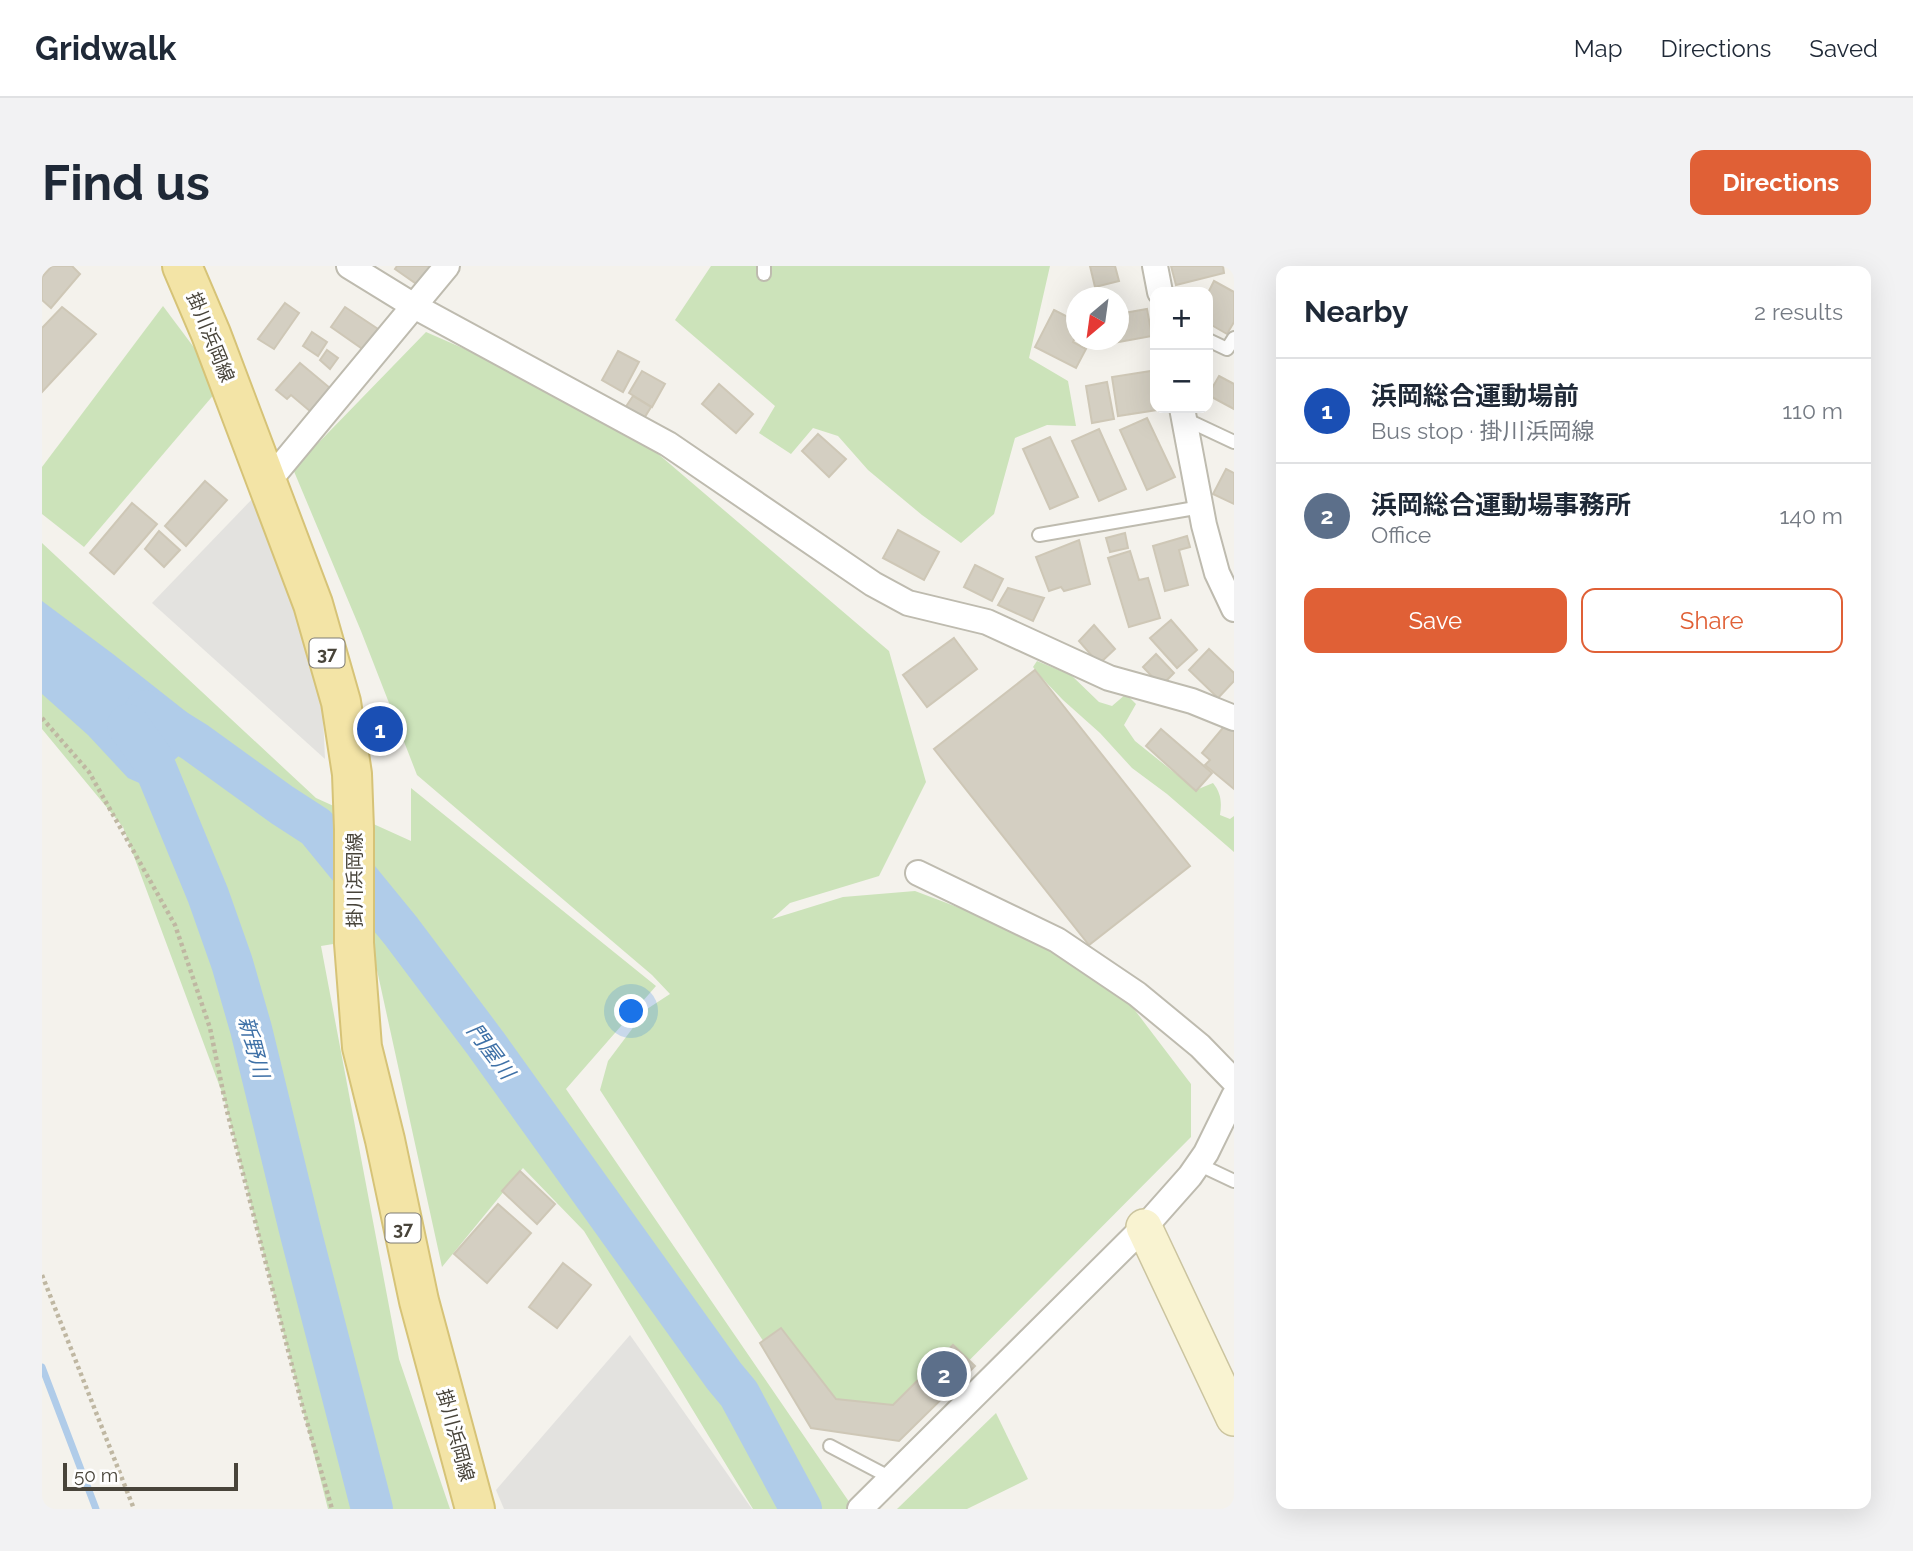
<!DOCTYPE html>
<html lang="en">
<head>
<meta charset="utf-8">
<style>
  :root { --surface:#fff; --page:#f2f2f3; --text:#1f2937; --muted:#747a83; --line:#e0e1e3; --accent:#e06036 }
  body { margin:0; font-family:Raleway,"Noto Sans JP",sans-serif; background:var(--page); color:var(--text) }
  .controls { position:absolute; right:21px; top:21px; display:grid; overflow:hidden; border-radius:14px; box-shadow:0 7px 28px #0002 }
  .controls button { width:63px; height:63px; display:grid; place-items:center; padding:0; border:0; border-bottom:2px solid var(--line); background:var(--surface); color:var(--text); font:35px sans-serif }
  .compass { position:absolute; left:1024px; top:21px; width:63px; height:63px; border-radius:50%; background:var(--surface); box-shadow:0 7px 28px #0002; rotate:209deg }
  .scale { position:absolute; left:21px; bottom:18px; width:175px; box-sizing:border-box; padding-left:7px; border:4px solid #48443a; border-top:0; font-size:19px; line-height:24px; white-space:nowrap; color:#48443a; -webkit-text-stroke:5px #fff; paint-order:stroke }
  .you { position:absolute; left:590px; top:746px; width:24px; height:24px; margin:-18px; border:5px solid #fff; border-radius:50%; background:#1a73e8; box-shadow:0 0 0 10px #1a73e833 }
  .badge { display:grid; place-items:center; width:46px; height:46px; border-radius:50%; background:var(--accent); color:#fff; font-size:23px; font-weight:700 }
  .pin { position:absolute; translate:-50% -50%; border:4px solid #fff; box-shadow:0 2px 7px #0006 }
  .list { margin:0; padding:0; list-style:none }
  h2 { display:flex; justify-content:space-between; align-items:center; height:91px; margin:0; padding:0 28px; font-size:30px }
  h2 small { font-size:23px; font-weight:400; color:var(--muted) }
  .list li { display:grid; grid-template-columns:46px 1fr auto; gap:21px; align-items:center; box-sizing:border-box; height:105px; padding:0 28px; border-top:2px solid var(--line) }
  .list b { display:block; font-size:26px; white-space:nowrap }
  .list p { margin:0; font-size:23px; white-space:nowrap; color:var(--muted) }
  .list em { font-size:23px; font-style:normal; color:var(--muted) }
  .actions { display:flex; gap:14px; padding:21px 28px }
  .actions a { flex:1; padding:16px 0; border:2px solid var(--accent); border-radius:14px; text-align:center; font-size:24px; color:var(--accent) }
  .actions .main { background:var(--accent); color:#fff }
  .map { position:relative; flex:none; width:1192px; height:1243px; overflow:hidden; border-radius:14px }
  header { display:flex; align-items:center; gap:42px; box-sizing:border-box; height:98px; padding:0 35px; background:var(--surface); border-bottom:2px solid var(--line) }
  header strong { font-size:33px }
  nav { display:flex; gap:38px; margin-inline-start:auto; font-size:24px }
  .intro { display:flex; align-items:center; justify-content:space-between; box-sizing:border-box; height:168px; padding:0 42px }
  h1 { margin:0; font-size:49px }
  .button { padding:18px 32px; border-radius:14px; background:var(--accent); color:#fff; font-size:24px; font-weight:700 }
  main { display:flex; gap:42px; padding:0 42px }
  aside { flex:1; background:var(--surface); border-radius:14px; box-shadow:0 7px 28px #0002 }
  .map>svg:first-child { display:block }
  .green { fill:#cce3ba }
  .parking { fill:#e3e2df }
  .water { fill:#b0cce9 }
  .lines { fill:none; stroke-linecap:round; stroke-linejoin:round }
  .stream { stroke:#b0cce9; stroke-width:7 }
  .river { stroke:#b0cce9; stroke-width:42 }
  .building { fill:#d4cfc2; stroke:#cec7b6; stroke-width:2 }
  .lane-casing { stroke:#bebbaf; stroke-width:16 }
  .street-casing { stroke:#bebbaf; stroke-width:28 }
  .secondary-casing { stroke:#cbc49f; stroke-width:38 }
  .primary-casing { stroke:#d6c377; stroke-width:42 }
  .path { stroke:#bfb7a2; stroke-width:4.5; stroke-dasharray:3.5 3.5; stroke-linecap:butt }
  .lane { stroke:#fff; stroke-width:12 }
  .street { stroke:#fff; stroke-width:24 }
  .secondary { stroke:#f9f3d1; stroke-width:35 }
  .primary { stroke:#f3e4a6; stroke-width:38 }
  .labels { text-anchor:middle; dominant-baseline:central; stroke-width:6; stroke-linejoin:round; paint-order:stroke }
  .shield { fill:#fff; stroke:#7f7c75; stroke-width:2 }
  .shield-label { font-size:18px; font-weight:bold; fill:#48443a }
  .street-label { font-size:19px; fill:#48443a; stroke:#fff }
  .water-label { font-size:21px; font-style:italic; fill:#3f71a7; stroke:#fff }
</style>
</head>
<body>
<header>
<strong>Gridwalk</strong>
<nav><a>Map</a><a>Directions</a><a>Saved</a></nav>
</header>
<div class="intro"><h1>Find us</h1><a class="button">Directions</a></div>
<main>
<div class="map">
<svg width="1192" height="1243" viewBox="0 0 1192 1243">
  <rect width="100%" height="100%" fill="#f4f2ec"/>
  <g class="green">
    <polygon points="669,0 1008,0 987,92 1026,115 1034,160 1005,159 973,172 952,248 919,277 880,249 826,204 796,170 771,162 749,188 717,167 733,140 633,54"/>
    <polygon points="121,40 180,119 42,281 0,248 0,201"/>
    <polygon points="384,66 567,146 847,385 884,516 837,610 748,637 730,653 801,631 873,625 968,661 1076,722 1149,818 1149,871 867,1155 768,1147 558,824 566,795 605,743 628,728 610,709 375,509 319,365 251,203"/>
    <polygon points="0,277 274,532 369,575 369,522 614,720 524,823 812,1243 711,1243 542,965 481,902 400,1001 328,672 279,680 357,1093 408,1243 286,1243 182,832 81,561 0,463"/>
    <path d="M 995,395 L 1029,409 L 1057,436 L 1070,440 L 1084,428 L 1094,438 L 1082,459 L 1093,475 L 1154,524 L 1171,517 C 1179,527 1180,536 1178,549 L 1188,553 L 1192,550 L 1192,586 L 1125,528 L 1090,502 L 1058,467 L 1021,434 L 1000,412 L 991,401 Z"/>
    <polygon points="954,1147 986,1213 925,1243 855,1243"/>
  </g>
  <g class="parking">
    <polygon points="213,230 280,428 283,493 110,337"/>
    <polygon points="588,1069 710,1243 462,1243 454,1224"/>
  </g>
  <polygon class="water" points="0,335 71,388 166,463 104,520 86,512 46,469 0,428"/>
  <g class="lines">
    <polyline class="stream" points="0,1101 54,1243"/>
    <g class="river">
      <polyline points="103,445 153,476 240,539 274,561 359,665 444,778 682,1110 697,1128 759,1243"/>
      <polyline points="86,459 109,491 166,629 190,697 209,763 259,968 330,1243"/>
    </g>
  </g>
  <g class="building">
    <polygon points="10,0 30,0 38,8 9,42 0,34 0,11"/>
    <polygon points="355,0 389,0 376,19 353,3"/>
    <polygon points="1048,0 1073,0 1077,15 1053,21"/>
    <polygon points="1129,0 1181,0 1182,7 1134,19"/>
    <polygon points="1172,15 1192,26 1192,56 1185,68 1166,57 1166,27"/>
    <polygon points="243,37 257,47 232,83 216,73"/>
    <polygon points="20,41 54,68 0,126 0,62"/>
    <polygon points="303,41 336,63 322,84 289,61"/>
    <polygon points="1105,43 1110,70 1060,79 1059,74 1076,74 1076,48"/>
    <polygon points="1012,44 1034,55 1034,69 1031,76 1044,83 1034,102 993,81"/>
    <polygon points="270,66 285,76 276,90 261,80"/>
    <polygon points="285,84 296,92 288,103 278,94"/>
    <polygon points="576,85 597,96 581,126 560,114"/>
    <polygon points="258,97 288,122 268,145 249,129 245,133 234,124"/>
    <polygon points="600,105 623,118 610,141 587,127"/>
    <polygon points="1109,105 1113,142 1115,144 1076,150 1070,111"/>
    <polygon points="1177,110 1192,118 1192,143 1166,129"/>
    <polygon points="1065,116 1072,153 1050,157 1044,120"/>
    <polygon points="677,118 711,148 694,167 660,138"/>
    <polygon points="591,130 609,141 601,154 583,142"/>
    <polygon points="1105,152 1133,211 1105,224 1078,164"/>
    <polygon points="1057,163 1084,223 1057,235 1030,175"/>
    <polygon points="776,168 804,193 787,211 760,185"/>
    <polygon points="1008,171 1036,231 1008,243 981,183"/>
    <polygon points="1184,203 1192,207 1192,238 1171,228"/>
    <polygon points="163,215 185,234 144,280 123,260"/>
    <polygon points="90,237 115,258 72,308 48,287"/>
    <polygon points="856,264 897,286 882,314 841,292"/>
    <polygon points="117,265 138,284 122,301 103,283"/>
    <polygon points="1083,267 1086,282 1068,286 1064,272"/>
    <polygon points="1145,270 1148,281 1137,284 1146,319 1123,325 1111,280"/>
    <polygon points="1037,274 1048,318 1022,325 1019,321 1007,325 994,291"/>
    <polygon points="1088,285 1097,314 1106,312 1118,352 1087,361 1066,292"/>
    <polygon points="933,299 961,313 950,335 922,321"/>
    <polygon points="966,322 1002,332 991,355 956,339"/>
    <polygon points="1129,354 1155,384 1135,402 1108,372"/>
    <polygon points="1052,359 1073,383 1057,398 1037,375"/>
    <polygon points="912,372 935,403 885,441 861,409"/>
    <polygon points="1167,383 1192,407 1192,415 1176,432 1147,404"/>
    <polygon points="1114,388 1132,407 1119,420 1101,401"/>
    <polygon points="993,404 1148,600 1047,679 892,483"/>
    <polygon points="1185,457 1192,463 1192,523 1163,499 1168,494 1160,487"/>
    <polygon points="1119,463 1170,507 1154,525 1104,480"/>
    <polygon points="478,905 513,938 495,958 460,925"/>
    <polygon points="456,938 489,967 445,1017 412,988"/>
    <polygon points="521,997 549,1019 515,1062 487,1041"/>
    <polygon points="739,1062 794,1133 851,1139 911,1079 933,1100 857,1175 769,1162 718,1077"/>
  </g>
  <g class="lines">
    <defs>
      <g id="lane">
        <polyline points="722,8 722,0"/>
        <polyline points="1166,74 1185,83 1192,72"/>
        <polyline points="1143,153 1192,176"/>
        <polyline points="997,269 1159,241"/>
        <polyline points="1156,898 1192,915"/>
        <polyline points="788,1180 849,1212"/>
      </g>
      <g id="street">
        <polyline points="307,0 372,40 626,178 831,318 866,337 945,356 1067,412 1150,435 1192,452"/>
        <polyline points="1113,0 1118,26"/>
        <polyline points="1140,142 1162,259 1175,307 1192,343"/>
        <polyline points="225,217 405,0"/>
        <polyline points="876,607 1015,674 1095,728 1158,780 1192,815"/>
        <polyline points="818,1243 1109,954 1148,910 1164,887 1192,830"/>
      </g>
      <polyline id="secondary" points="1102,961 1192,1152"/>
      <polyline id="primary" points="140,0 169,68 271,338 299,436 310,508 312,563 312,677 320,781 343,874 377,1035 433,1243"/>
    </defs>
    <use href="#lane" class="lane-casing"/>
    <use href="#street" class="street-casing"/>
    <use href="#secondary" class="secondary-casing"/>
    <use href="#primary" class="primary-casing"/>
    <g class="path">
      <polyline points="0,452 47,506 133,659 168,762 185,845 260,1139 290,1243"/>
      <polyline points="0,1009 92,1243"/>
    </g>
    <use href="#lane" class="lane"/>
    <use href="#street" class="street"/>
    <use href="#secondary" class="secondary"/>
    <use href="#primary" class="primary"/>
  </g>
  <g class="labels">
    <g class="shield">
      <rect x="267.5" y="372.5" width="35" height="29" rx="5"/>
      <rect x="343.5" y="947.5" width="35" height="29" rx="5"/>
    </g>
    <g class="shield-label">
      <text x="285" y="387">37</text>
      <text x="361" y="962">37</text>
    </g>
    <g class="street-label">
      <text transform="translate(169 71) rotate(68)">掛川浜岡線</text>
      <text transform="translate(312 614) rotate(-90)">掛川浜岡線</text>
      <text transform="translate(414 1169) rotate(75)">掛川浜岡線</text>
    </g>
    <g class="water-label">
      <text transform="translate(212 781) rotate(75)">新野川</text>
      <text transform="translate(449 785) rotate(53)">門屋川</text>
    </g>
  </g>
</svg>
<div class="controls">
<button>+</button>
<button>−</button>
</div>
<svg class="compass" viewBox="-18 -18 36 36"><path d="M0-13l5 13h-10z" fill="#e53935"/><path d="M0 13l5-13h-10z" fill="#747a83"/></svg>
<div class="scale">50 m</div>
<div class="you"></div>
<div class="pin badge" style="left:338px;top:463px;background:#1a4fb4">1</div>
<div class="pin badge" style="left:902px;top:1108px;background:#5c6f8a">2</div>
</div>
<aside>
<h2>Nearby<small>2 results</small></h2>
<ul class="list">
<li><span class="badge" style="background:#1a4fb4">1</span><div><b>浜岡総合運動場前</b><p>Bus stop · 掛川浜岡線</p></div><em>110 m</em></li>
<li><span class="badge" style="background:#5c6f8a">2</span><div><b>浜岡総合運動場事務所</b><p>Office</p></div><em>140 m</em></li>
</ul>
<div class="actions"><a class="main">Save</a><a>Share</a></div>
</aside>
</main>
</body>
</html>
